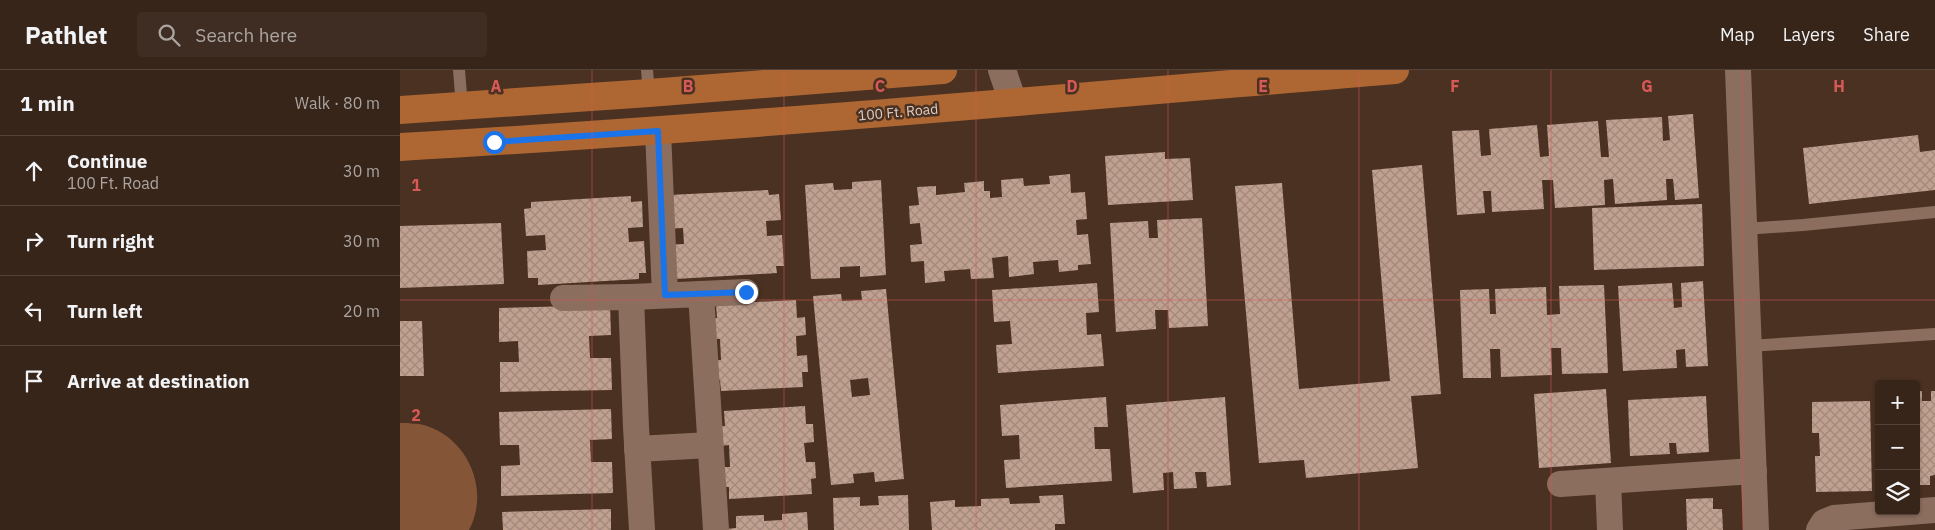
<!DOCTYPE html>
<html lang="en">
<head>
<meta charset="utf-8">
<style>
  :root { --surface:#38251a; --page:#3f2d23; --text:#f1f3f6; --muted:#aba5a2; --line:#524239 }
  body { margin:0; font-family:"IBM Plex Sans",sans-serif; background:var(--page); color:var(--text) }
  .controls { position:absolute; right:15px; bottom:15px; display:grid; overflow:hidden; border-radius:5px; box-shadow:0 1px 4px #0004 }
  .controls button { width:45px; height:45px; display:grid; place-items:center; padding:0; border:0; border-bottom:1px solid var(--line); background:var(--surface); color:var(--text); font:25px sans-serif }
  .stop { position:absolute; width:15px; height:15px; margin:-11px; border:4px solid #1a73e8; border-radius:50%; background:#fff }
  .stop.end { background:#1a73e8; border-color:#fff; box-shadow:0 1px 5px #0008 }
  .list { margin:0; padding:0; list-style:none }
  h2 { display:flex; justify-content:space-between; align-items:center; height:65px; margin:0; padding:0 20px; font-size:21px }
  h2 small { font-size:16px; font-weight:400; color:var(--muted) }
  .list li { display:grid; grid-template-columns:32px 1fr auto; gap:15px; align-items:center; box-sizing:border-box; height:70px; padding:0 20px; border-top:1px solid var(--line) }
  .list b { display:block; font-size:19px; white-space:nowrap }
  .list p { margin:0; font-size:16px; white-space:nowrap; color:var(--muted) }
  .list em { font-size:16px; font-style:normal; color:var(--muted) }
  .icon { flex:none; width:28px; height:28px; fill:none; stroke:currentColor; stroke-width:2; stroke-linecap:round; stroke-linejoin:round }
  .map { position:relative; flex:none; width:1535px; height:460px; overflow:hidden }
  header { display:flex; align-items:center; gap:30px; box-sizing:border-box; height:70px; padding:0 25px; background:var(--surface); border-bottom:1px solid var(--line) }
  header strong { font-size:24px }
  nav { display:flex; gap:28px; margin-inline-start:auto; font-size:18px }
  .search { width:350px; height:45px; background:var(--page); display:flex; align-items:center; gap:12px; box-sizing:border-box; padding:0 18px; border-radius:5px; color:var(--muted); font-size:19px }
  main { display:flex }
  aside { flex:1; background:var(--surface) }
  .map>svg:first-child { display:block }
  .grass { fill:#855538 }
  .building { fill:url(#building-cross-hatch); fill-rule:evenodd }
  .lines { fill:none; stroke-linecap:round; stroke-linejoin:round }
  .service { stroke:#8b6e5e; stroke-width:12 }
  .minor { stroke:#8b6e5e; stroke-width:26 }
  .tertiary { stroke:#8b6e5e; stroke-width:28 }
  .primary { stroke:#ae6732; stroke-width:28 }
  .route { stroke:#1a73e8; stroke-width:6 }
  .grid { fill:none; stroke:#d85a57; stroke-width:1; stroke-opacity:0.55 }
  .labels { text-anchor:middle; dominant-baseline:central; stroke-width:5; stroke-linejoin:round; paint-order:stroke }
  .street-label { font-size:14px; fill:#decec5; stroke:#4a3122 }
  .grid-label { font-size:16px; text-anchor:middle; font-weight:bold; fill:#d85a57; stroke:#4a3122; stroke-width:5; stroke-linejoin:round; paint-order:stroke }
</style>
</head>
<body>
<header>
<strong>Pathlet</strong>
<div class="search"><svg class="icon" aria-label="search" viewBox="0 0 24 24"><circle cx="10" cy="10" r="6"/><path d="M15 15l6 6"/></svg>Search here</div>
<nav><a>Map</a><a>Layers</a><a>Share</a></nav>
</header>
<main>
<aside>
<h2>1 min<small>Walk · 80 m</small></h2>
<ul class="list">
<li><svg class="icon" aria-label="ahead" viewBox="0 0 24 24"><path d="M12 20V5M6 11l6-6 6 6"/></svg><div><b>Continue</b><p>100 Ft. Road</p></div><em>30 m</em></li>
<li><svg class="icon" aria-label="right" viewBox="0 0 24 24"><path d="M7 20v-9h11M14 6l5 5-5 5"/></svg><div><b>Turn right</b></div><em>30 m</em></li>
<li><svg class="icon" aria-label="left" viewBox="0 0 24 24"><path d="M17 20v-9H6M10 6l-5 5 5 5"/></svg><div><b>Turn left</b></div><em>20 m</em></li>
<li><svg class="icon" aria-label="arrive" viewBox="0 0 24 24"><path d="M6 21V4h12l-3 4 3 4H6"/></svg><div><b>Arrive at destination</b></div></li>
</ul>
</aside>
<div class="map">
<svg width="1535" height="460" viewBox="0 0 1535 460">
  <defs>
    <pattern id="building-cross-hatch" width="8" height="8" patternUnits="userSpaceOnUse" patternTransform="scale(1.25)"><rect width="8" height="8" fill="#c0a190"/><path d="M0 0l8 8M0 8l8-8" fill="none" stroke="#a1887b"/></pattern>
  </defs>
  <rect width="100%" height="100%" fill="#4a3122"/>
  <path class="grass" d="M 0,353 C 8,353 19,353 27,356 C 69,370 90,421 69,460 L 0,460 Z"/>
  <g class="building">
    <polygon points="1293,44 1299,128 1275,130 1273,109 1266,109 1267,130 1215,134 1213,109 1204,110 1205,135 1155,138 1153,110 1142,110 1144,139 1092,142 1091,121 1083,121 1085,143 1057,145 1052,61 1079,60 1081,86 1091,85 1089,59 1137,55 1140,87 1149,86 1147,55 1198,51 1201,87 1209,87 1206,50 1262,47 1263,71 1270,70 1268,46"/>
    <polygon points="1518,65 1520,82 1535,80 1535,120 1409,134 1403,78"/>
    <polygon points="765,82 765,89 790,88 793,130 708,135 705,86"/>
    <polygon points="1022,95 1041,324 1011,326 1018,398 906,408 904,390 859,393 835,116 882,113 899,319 990,311 972,100"/>
    <polygon points="670,104 671,123 685,122 687,149 676,150 677,165 688,164 691,194 678,195 678,200 659,202 658,190 633,192 634,204 609,207 608,186 592,188 594,208 571,209 570,199 544,201 545,211 525,213 524,191 511,192 510,175 522,174 520,153 510,154 509,136 519,135 517,117 536,116 536,125 565,122 564,113 584,111 584,121 590,121 590,128 602,127 601,110 623,108 624,116 650,114 649,106"/>
    <polygon points="481,110 486,205 460,207 460,196 440,197 440,208 411,209 405,115 433,113 434,120 452,119 452,112"/>
    <polygon points="368,120 369,125 379,124 381,150 366,151 367,166 382,165 384,196 376,196 377,203 276,209 265,175 284,174 283,158 264,159 269,125"/>
    <polygon points="231,126 231,132 242,131 243,157 228,158 229,172 244,171 246,203 239,203 239,209 138,215 138,208 128,208 127,181 146,180 145,165 126,166 124,139 131,138 131,132"/>
    <polygon points="1302,134 1304,196 1194,200 1192,138"/>
    <polygon points="802,148 808,256 769,258 768,240 755,240 756,259 716,262 710,153 748,151 749,168 758,168 757,150"/>
    <polygon points="101,153 104,214 0,218 0,156"/>
    <polygon points="1303,211 1308,296 1286,297 1285,279 1276,280 1277,298 1223,301 1218,216 1272,213 1274,238 1282,237 1281,213"/>
    <polygon points="697,213 699,242 686,243 687,265 701,264 704,296 598,303 596,275 612,274 610,251 594,252 592,220"/>
    <polygon points="1204,215 1208,303 1162,304 1161,278 1151,278 1152,305 1101,307 1100,279 1090,279 1091,308 1063,308 1060,220 1089,219 1090,244 1096,244 1095,219 1146,217 1147,245 1160,244 1159,216"/>
    <path d="M 486,219 L 504,409 L 475,412 L 474,402 L 453,404 L 454,413 L 431,415 L 413,226 L 441,224 L 442,231 L 462,230 L 461,221 ZM 468,308 L 470,325 L 452,327 L 450,310 Z"/>
    <polygon points="396,230 397,248 405,247 406,265 396,266 397,286 407,285 408,302 402,302 403,317 321,321 320,310 316,310 315,290 321,290 320,269 313,269 312,249 317,248 316,234"/>
    <polygon points="210,235 211,265 189,266 190,288 211,288 212,320 100,322 100,292 119,292 118,271 99,272 99,238"/>
    <polygon points="0,251 22,251 24,306 0,306"/>
    <polygon points="1206,319 1211,393 1139,398 1134,324"/>
    <polygon points="1516,321 1522,321 1522,331 1531,331 1531,321 1535,321 1535,405 1530,406 1530,415 1516,415"/>
    <polygon points="1306,326 1309,382 1277,384 1276,373 1269,373 1270,384 1230,386 1228,330"/>
    <polygon points="706,327 708,357 694,357 695,379 710,379 712,411 606,418 604,390 620,389 619,365 602,366 600,335"/>
    <polygon points="825,327 831,415 807,417 806,402 795,402 797,418 774,419 773,402 763,403 764,420 733,423 726,335"/>
    <polygon points="1470,331 1472,421 1416,422 1415,386 1420,386 1419,363 1412,363 1412,332"/>
    <polygon points="405,336 406,354 413,354 414,372 404,373 406,392 415,392 416,408 411,409 412,424 329,429 329,417 324,417 323,397 330,397 329,375 321,376 320,356 325,356 324,341"/>
    <polygon points="211,339 212,369 190,370 191,392 212,392 213,423 101,426 101,396 120,395 119,375 100,375 99,342"/>
    <polygon points="508,425 509,460 434,460 433,428 460,427 460,436 479,435 478,426"/>
    <polygon points="663,425 665,454 655,454 655,460 532,460 530,432 555,430 555,437 581,436 581,429 609,428 610,434 640,433 639,426"/>
    <polygon points="1313,428 1313,439 1322,439 1323,460 1287,460 1286,429"/>
    <polygon points="211,439 211,460 103,460 102,442"/>
    <polygon points="407,442 408,460 326,460 326,459 336,458 336,446 364,445 364,451 382,450 382,444"/>
  </g>
  <g class="lines">
    <g class="service">
      <polyline points="59,0 62,37"/>
      <polyline points="247,0 249,23"/>
      <polyline points="1344,159 1403,155 1535,142"/>
      <polyline points="1349,276 1535,264"/>
    </g>
    <g class="minor">
      <polyline points="1338,0 1356,460"/>
      <polyline points="258,61 265,225"/>
      <polyline points="301,224 346,222"/>
      <polyline points="163,228 231,227"/>
      <polyline points="237,379 310,375"/>
      <polyline points="1208,411 1210,460"/>
      <polyline points="1160,414 1354,401"/>
      <polyline points="242,460 236,357 231,227 301,224 316,460"/>
      <polyline points="1419,460 1424,452 1434,448 1535,440"/>
    </g>
    <polyline class="tertiary" points="602,0 613,32"/>
    <g class="primary">
      <polyline points="0,40 249,23 543,0"/>
      <path d="M 0,77 C 332,58 663,28 995,0"/>
    </g>
  </g>
  <g class="lines">
    <polyline class="route" points="94,72 258,61 265,225 346,222"/>
  </g>
  <path class="grid" d="M 192,0 L 192,460M 384,0 L 384,460M 576,0 L 576,460M 768,0 L 768,460M 959,0 L 959,460M 1151,0 L 1151,460M 1343,0 L 1343,460M 0,230 L 1535,230"/>
  <g class="labels">
    <g class="street-label">
      <text transform="translate(498 42) rotate(-5)">100 Ft. Road</text>
    </g>
  </g>
  <g class="grid-label">
    <text x="96" y="22">A</text>
    <text x="288" y="22">B</text>
    <text x="480" y="22">C</text>
    <text x="672" y="22">D</text>
    <text x="863" y="22">E</text>
    <text x="1055" y="22">F</text>
    <text x="1247" y="22">G</text>
    <text x="1439" y="22">H</text>
    <text x="16" y="121">1</text>
    <text x="16" y="351">2</text>
  </g>
</svg>
<div class="controls">
<button>+</button>
<button>−</button>
<button><svg class="icon" aria-label="layers" viewBox="0 0 24 24"><path d="M12 4l9 5-9 5-9-5zM3 14l9 5 9-5"/></svg></button>
</div>
<div class="stop" style="left:94px;top:72px"></div>
<div class="stop end" style="left:346px;top:222px"></div>
</div>
</main>
</body>
</html>
